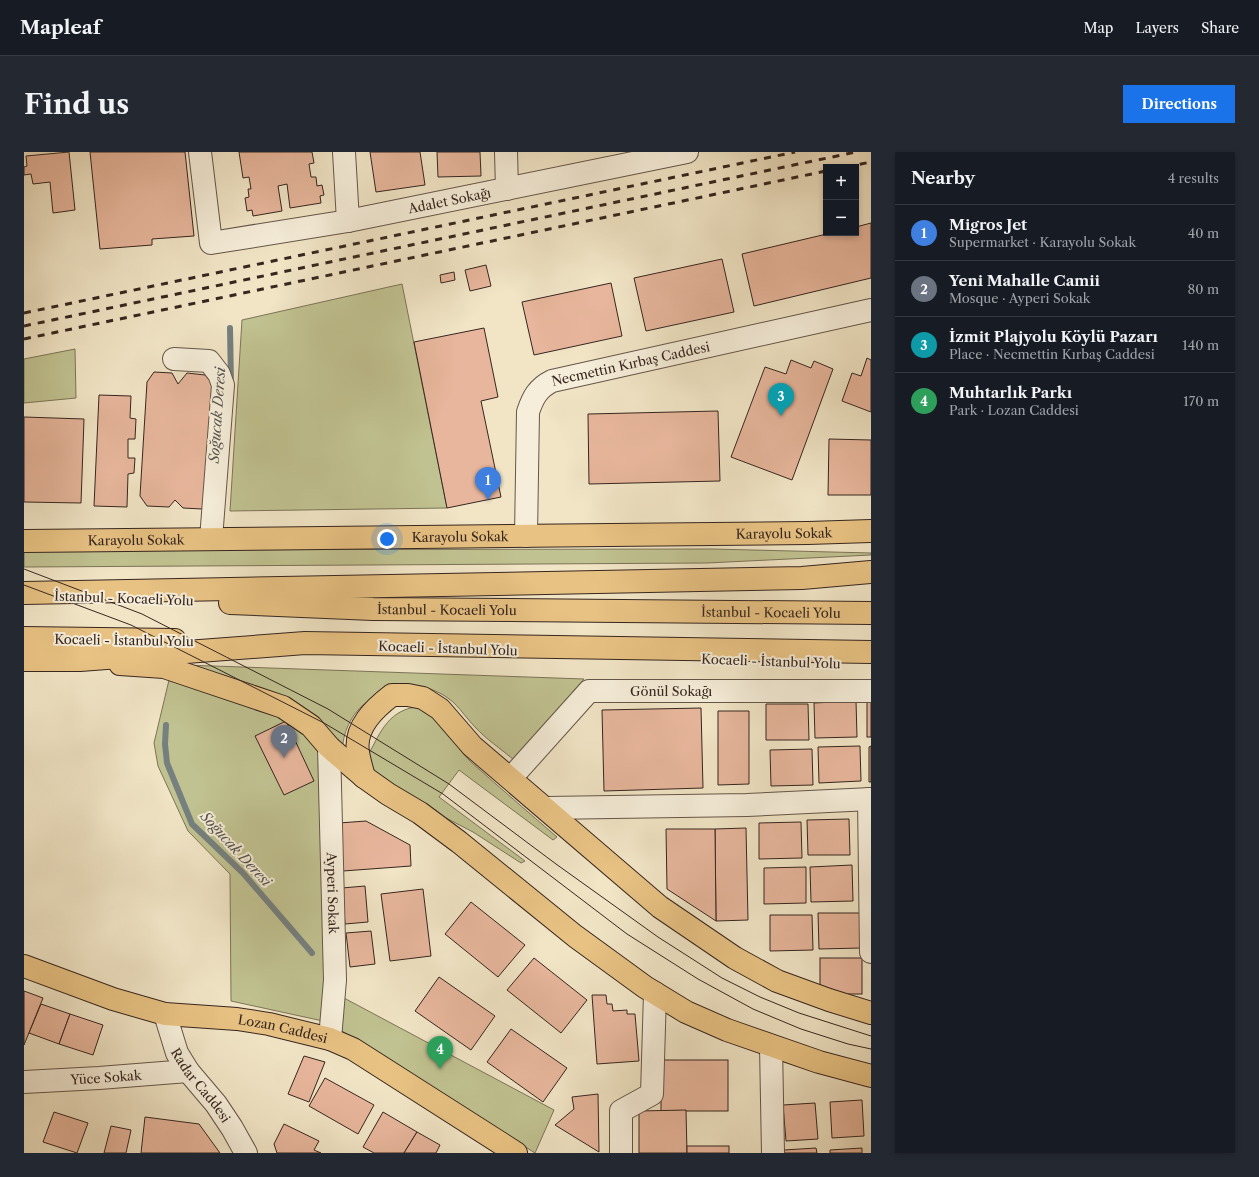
<!DOCTYPE html>
<html lang="en">
<head>
<meta charset="utf-8">
<style>
  :root { --surface:#171b24; --page:#242831; --text:#f1f3f6; --muted:#9ea1a6; --line:#363941; --accent:#1a73e8 }
  body { margin:0; font-family:"Libre Caslon Text",serif; background:var(--page); color:var(--text) }
  .controls { position:absolute; right:12px; top:12px; display:grid; overflow:hidden; border-radius:0px; box-shadow:0 2px 6px #0003 }
  .controls button { width:36px; height:36px; display:grid; place-items:center; padding:0; border:0; border-bottom:1px solid var(--line); background:var(--surface); color:var(--text); font:20px sans-serif }
  .you { position:absolute; left:363px; top:387px; width:14px; height:14px; margin:-10px; border:3px solid #fff; border-radius:50%; background:#1a73e8; box-shadow:0 0 0 6px #1a73e833 }
  .badge { display:grid; place-items:center; width:26px; height:26px; border-radius:50%; background:var(--accent); color:#fff; font-size:13px; font-weight:700 }
  .pin { position:absolute; translate:-50% -33px; filter:drop-shadow(0 1px 2px #0008) }
  .pin::after { content:''; position:absolute; top:21px; width:14px; height:12px; background:inherit; clip-path:polygon(0 0,100% 0,50% 100%) }
  .list { margin:0; padding:0; list-style:none }
  h2 { display:flex; justify-content:space-between; align-items:center; height:52px; margin:0; padding:0 16px; font-size:17px }
  h2 small { font-size:13px; font-weight:400; color:var(--muted) }
  .list li { display:grid; grid-template-columns:26px 1fr auto; gap:12px; align-items:center; box-sizing:border-box; height:56px; padding:0 16px; border-top:1px solid var(--line) }
  .list b { display:block; font-size:15px; white-space:nowrap }
  .list p { margin:0; font-size:13px; white-space:nowrap; color:var(--muted) }
  .list em { font-size:13px; font-style:normal; color:var(--muted) }
  .map { position:relative; flex:none; width:847px; height:1001px; overflow:hidden; border-radius:0px }
  header { display:flex; align-items:center; gap:24px; box-sizing:border-box; height:56px; padding:0 20px; background:var(--surface); border-bottom:1px solid var(--line) }
  header strong { font-size:19px }
  nav { display:flex; gap:22px; margin-inline-start:auto; font-size:14px }
  .intro { display:flex; align-items:center; justify-content:space-between; box-sizing:border-box; height:96px; padding:0 24px }
  h1 { margin:0; font-size:28px }
  .button { padding:10px 18px; border-radius:0px; background:var(--accent); color:#fff; font-size:14px; font-weight:700 }
  main { display:flex; gap:24px; padding:0 24px }
  aside { flex:1; background:var(--surface); border-radius:0px; box-shadow:0 2px 6px #0003 }
  .map>svg:first-child { display:block }
  .green { fill:#c1c291; stroke:#7c7458 }
  .lines { fill:none; stroke-linecap:round; stroke-linejoin:round }
  .stream { stroke:#75807f; stroke-width:6 }
  .building { fill:#e7b69c; stroke:#36261f }
  .minor-casing { stroke:#655649; stroke-width:24 }
  .major-casing { stroke:#36261f; stroke-width:24 }
  .highway-casing { stroke:#36261f; stroke-width:24 }
  .minor { stroke:#f6eeda; stroke-width:22 }
  .major { stroke:#e8c283; stroke-width:22 }
  .highway { stroke:#e8c283; stroke-width:22 }
  .tram { stroke:#36261f; stroke-width:1 }
  .rail { stroke:#36261f; stroke-width:3; stroke-dasharray:7 7; stroke-linecap:butt }
  .labels { text-anchor:middle; dominant-baseline:central; stroke-width:4; stroke-linejoin:round; paint-order:stroke }
  .street-label { font-size:13px; fill:#36261f; stroke:#f6eeda }
  .water-label { font-size:14px; font-style:italic; fill:#56534f; stroke:#f6eeda }
</style>
</head>
<body>
<header>
<strong>Mapleaf</strong>
<nav><a>Map</a><a>Layers</a><a>Share</a></nav>
</header>
<div class="intro"><h1>Find us</h1><a class="button">Directions</a></div>
<main>
<div class="map">
<svg width="847" height="1001" viewBox="0 0 847 1001">
  <rect width="100%" height="100%" fill="#f1e5c6"/>
  <filter id="stains"><feTurbulence type="fractalNoise" baseFrequency=".005" numOctaves="4"/><feColorMatrix values="0 0 0 0 .2 0 0 0 0 .09 0 0 0 0 .02 0 0 0 .5 -.17"/></filter>
  <radialGradient id="worn" r=".72"><stop offset=".6" stop-color="#630" stop-opacity="0"/><stop offset="1" stop-color="#630" stop-opacity=".3"/></radialGradient>
  <g class="green">
    <polygon points="378,132 423,356 206,359 218,168"/>
    <polygon points="51,197 52,246 0,251 0,207"/>
    <polygon points="688,397 847,401 847,403 683,411 0,415 0,398"/>
    <path d="M 160,513 L 560,527 L 490,608 C 477,597 462,587 451,575 C 444,568 438,559 431,552 C 414,535 382,527 360,538 C 354,541 348,546 343,550 C 328,560 317,583 319,600 L 235,536 L 205,525 Z"/>
    <polygon points="145,528 221,549 280,577 296,600 305,827 299,869 207,849 206,722 164,679 134,614 130,591"/>
    <path d="M 391,555 C 424,565 425,589 447,610 C 475,635 504,660 533,685 L 529,688 L 435,618 L 415,645 L 501,709 L 497,711 L 449,680 L 353,630 L 342,607 C 355,584 362,560 391,555 Z"/>
    <polygon points="320,846 530,958 511,1001 313,876"/>
  </g>
  <g class="lines">
    <g class="stream">
      <polyline points="206,176 207,231"/>
      <polyline points="142,573 141,592 143,611 168,672 219,721 288,801"/>
    </g>
  </g>
  <g class="building">
    <polygon points="45,0 51,58 29,61 26,30 9,32 7,22 0,23 0,15 3,14 2,4"/>
    <polygon points="66,0 161,0 170,84 128,87 128,93 76,97"/>
    <polygon points="215,0 288,0 290,11 285,12 287,25 292,25 293,34 298,33 300,43 296,44 297,51 266,56 263,32 254,34 258,59 229,64 228,58 223,59 221,46 225,45 224,37 227,37 225,25 219,26"/>
    <polygon points="346,0 396,0 401,33 352,40"/>
    <polygon points="413,0 456,0 457,24 414,25"/>
    <polygon points="847,71 847,126 730,154 718,102 807,81 832,81 832,75"/>
    <polygon points="698,107 710,160 622,179 610,126"/>
    <polygon points="462,113 467,134 446,139 441,118"/>
    <polygon points="430,120 431,128 417,131 416,123"/>
    <polygon points="587,131 598,184 510,203 498,150"/>
    <polygon points="460,176 474,245 457,249 477,345 423,356 390,190"/>
    <polygon points="843,206 847,208 847,260 818,249 828,221 837,224"/>
    <polygon points="767,208 787,216 790,209 809,217 768,328 707,305 741,215 762,222"/>
    <polygon points="130,220 148,221 154,232 163,221 181,223 192,236 184,348 178,357 159,356 151,348 145,355 123,354 116,344 123,230"/>
    <polygon points="75,243 107,244 106,266 112,267 111,287 104,287 104,306 111,306 110,321 104,322 103,355 70,354"/>
    <polygon points="694,259 696,329 565,332 564,262"/>
    <polygon points="0,265 60,267 57,351 0,350"/>
    <polygon points="805,287 847,288 847,343 804,343"/>
    <polygon points="832,549 833,585 791,586 790,551"/>
    <rect x="843" y="549" width="4" height="36"/>
    <polygon points="742,552 784,552 785,588 742,588"/>
    <polygon points="677,556 679,636 580,639 578,558"/>
    <polygon points="694,559 725,559 725,632 694,633"/>
    <polygon points="262,569 290,629 260,643 231,584"/>
    <polygon points="836,594 837,629 795,631 794,595"/>
    <polygon points="847,594 847,630 845,630 845,595"/>
    <polygon points="788,597 789,633 747,634 746,598"/>
    <polygon points="825,667 826,703 784,703 783,668"/>
    <polygon points="342,669 386,693 387,714 319,719 315,671"/>
    <polygon points="777,670 778,706 735,707 735,671"/>
    <polygon points="722,676 724,768 692,769 691,677"/>
    <polygon points="642,677 691,677 692,769 643,737"/>
    <polygon points="828,713 829,749 787,750 786,715"/>
    <polygon points="782,715 782,751 740,752 740,716"/>
    <polygon points="341,734 344,770 321,772 318,736"/>
    <polygon points="399,737 407,804 366,809 357,742"/>
    <polygon points="447,750 501,793 474,825 421,782"/>
    <polygon points="794,761 836,761 837,796 795,797"/>
    <polygon points="746,763 788,763 789,798 746,799"/>
    <polygon points="347,779 351,812 326,815 322,781"/>
    <polygon points="510,806 563,848 537,881 483,838"/>
    <rect x="796" y="806" width="42" height="36"/>
    <polygon points="415,825 471,864 447,898 391,859"/>
    <polygon points="0,839 19,846 0,893"/>
    <polygon points="568,843 582,843 583,852 588,852 589,859 603,858 603,862 611,862 615,909 573,912"/>
    <polygon points="17,852 46,862 35,892 5,881"/>
    <polygon points="46,862 79,873 69,903 35,892"/>
    <polygon points="487,877 543,916 519,950 463,910"/>
    <polygon points="280,904 301,910 285,950 264,942"/>
    <rect x="637" y="908" width="67" height="51"/>
    <polygon points="301,926 350,953 334,982 285,954"/>
    <polygon points="574,942 575,1000 531,973 550,957 548,945"/>
    <polygon points="838,948 840,984 808,986 806,950"/>
    <polygon points="791,951 794,987 762,989 759,953"/>
    <polygon points="662,958 663,1001 615,1001 615,959"/>
    <polygon points="30,960 64,971 53,1001 19,990"/>
    <polygon points="359,960 393,980 380,1001 350,1001 339,995"/>
    <polygon points="121,965 175,972 196,1001 117,1001"/>
    <polygon points="260,972 295,989 290,998 297,1001 253,1001 250,992"/>
    <polygon points="87,974 107,978 102,1001 80,1001"/>
    <polygon points="393,980 416,993 412,1001 380,1001"/>
    <rect x="663" y="994" width="42" height="7"/>
    <polygon points="792,996 793,1001 760,1001 760,998"/>
    <polygon points="838,996 838,1001 806,1001 806,998"/>
  </g>
  <g class="lines">
    <defs>
      <g id="minor">
        <path id="s1" d="M 176,0 L 187,91 L 324,69 L 663,0"/>
        <polyline points="320,0 324,69"/>
        <polyline points="482,0 483,37"/>
        <polyline points="150,207 185,209 195,222 199,233 187,387"/>
        <path id="s2" d="M 502,384 L 504,260 C 509,245 514,236 528,229 L 847,158"/>
        <path id="s3" d="M 305,595 L 311,828 L 306,887"/>
        <path id="s4" d="M 487,626 L 565,539 L 847,539"/>
        <polyline points="845,647 847,800"/>
        <polyline points="522,656 723,653 847,647"/>
        <path id="s5" d="M 141,862 L 153,901 L 164,919 L 192,952 L 208,976 L 222,1001"/>
        <polyline points="747,894 749,1001"/>
        <path id="s6" d="M 0,930 L 75,926 L 164,919"/>
        <polyline points="597,1001 597,959 628,942 631,841"/>
      </g>
      <g id="major">
        <path id="s7" d="M 0,389 L 784,381 L 847,379"/>
        <polyline points="96,512 140,515 259,555 287,574 305,595 340,625 364,642 396,661 435,690 551,784 621,835 662,860 703,878 795,910 847,924"/>
        <path d="M 340,625 C 338,617 335,608 334,600 C 330,575 351,556 368,543 L 384,543 L 399,546 L 416,557 L 448,594 L 636,755 L 711,806 L 753,829 L 805,848 L 847,861"/>
        <path id="s8" d="M 0,814 L 89,847 L 141,862 L 213,867 L 245,872 L 306,887 L 329,897 L 492,1001"/>
      </g>
      <g id="highway">
        <polyline points="0,441 778,426 847,420"/>
        <path id="s9" d="M 206,451 L 349,457 L 847,461"/>
        <polyline points="0,486 151,488"/>
        <polyline points="0,508 56,508 281,491 847,500"/>
      </g>
    </defs>
    <use href="#minor" class="minor-casing"/>
    <use href="#major" class="major-casing"/>
    <use href="#highway" class="highway-casing"/>
    <use href="#minor" class="minor"/>
    <use href="#major" class="major"/>
    <use href="#highway" class="highway"/>
    <g class="tram">
      <polyline points="0,417 118,462 304,557 425,632 532,712 634,785 698,826 736,845 775,861 847,884"/>
      <polyline points="0,433 107,473 300,571 419,642 603,782 674,827 729,857 777,877 824,892 847,897"/>
    </g>
    <g class="rail">
      <polyline points="822,15 847,10"/>
      <polyline points="0,161 771,0"/>
      <polyline points="0,174 832,0"/>
      <polyline points="0,187 802,19"/>
    </g>
  </g>
  <g class="labels">
    <g class="street-label">
      <text stroke="none"><textPath href="#s1" startOffset="334">Adalet Sokağı</textPath></text>
      <text stroke="none"><textPath href="#s2" startOffset="245">Necmettin Kırbaş Caddesi</textPath></text>
      <text stroke="none"><textPath href="#s7" startOffset="760">Karayolu Sokak</textPath></text>
      <text stroke="none"><textPath href="#s7" startOffset="436">Karayolu Sokak</textPath></text>
      <text stroke="none"><textPath href="#s7" startOffset="112">Karayolu Sokak</textPath></text>
      <text transform="translate(100 446) rotate(2)">İstanbul - Kocaeli Yolu</text>
      <text stroke="none"><textPath href="#s9" startOffset="217">İstanbul - Kocaeli Yolu</textPath></text>
      <text stroke="none"><textPath href="#s9" startOffset="541">İstanbul - Kocaeli Yolu</textPath></text>
      <text transform="translate(100 488) rotate(1)">Kocaeli - İstanbul Yolu</text>
      <text transform="translate(424 496) rotate(2)">Kocaeli - İstanbul Yolu</text>
      <text transform="translate(747 509) rotate(2)">Kocaeli - İstanbul Yolu</text>
      <text stroke="none"><textPath href="#s4" startOffset="199">Gönül Sokağı</textPath></text>
      <text stroke="none"><textPath href="#s3" startOffset="146">Ayperi Sokak</textPath></text>
      <text stroke="none"><textPath href="#s8" startOffset="268">Lozan Caddesi</textPath></text>
      <text stroke="none"><textPath href="#s6" startOffset="82">Yüce Sokak</textPath></text>
      <text stroke="none"><textPath href="#s5" startOffset="81">Radar Caddesi</textPath></text>
    </g>
    <g class="water-label">
      <text transform="translate(193 263) rotate(-86)">Soğucak Deresi</text>
      <text transform="translate(212 697) rotate(47)">Soğucak Deresi</text>
    </g>
  </g>
  <rect width="100%" height="100%" filter="url(#stains)"/>
  <rect width="100%" height="100%" fill="url(#worn)"/>
</svg>
<div class="controls">
<button>+</button>
<button>−</button>
</div>
<div class="you"></div>
<div class="pin badge" style="left:464px;top:348px;background:#3f7fe0">1</div>
<div class="pin badge" style="left:260px;top:606px;background:#6b7280">2</div>
<div class="pin badge" style="left:757px;top:264px;background:#0f9aa8">3</div>
<div class="pin badge" style="left:416px;top:917px;background:#2e9e5b">4</div>
</div>
<aside>
<h2>Nearby<small>4 results</small></h2>
<ul class="list">
<li><span class="badge" style="background:#3f7fe0">1</span><div><b>Migros Jet</b><p>Supermarket · Karayolu Sokak</p></div><em>40 m</em></li>
<li><span class="badge" style="background:#6b7280">2</span><div><b>Yeni Mahalle Camii</b><p>Mosque · Ayperi Sokak</p></div><em>80 m</em></li>
<li><span class="badge" style="background:#0f9aa8">3</span><div><b>İzmit Plajyolu Köylü Pazarı</b><p>Place · Necmettin Kırbaş Caddesi</p></div><em>140 m</em></li>
<li><span class="badge" style="background:#2e9e5b">4</span><div><b>Muhtarlık Parkı</b><p>Park · Lozan Caddesi</p></div><em>170 m</em></li>
</ul>
</aside>
</main>
</body>
</html>
